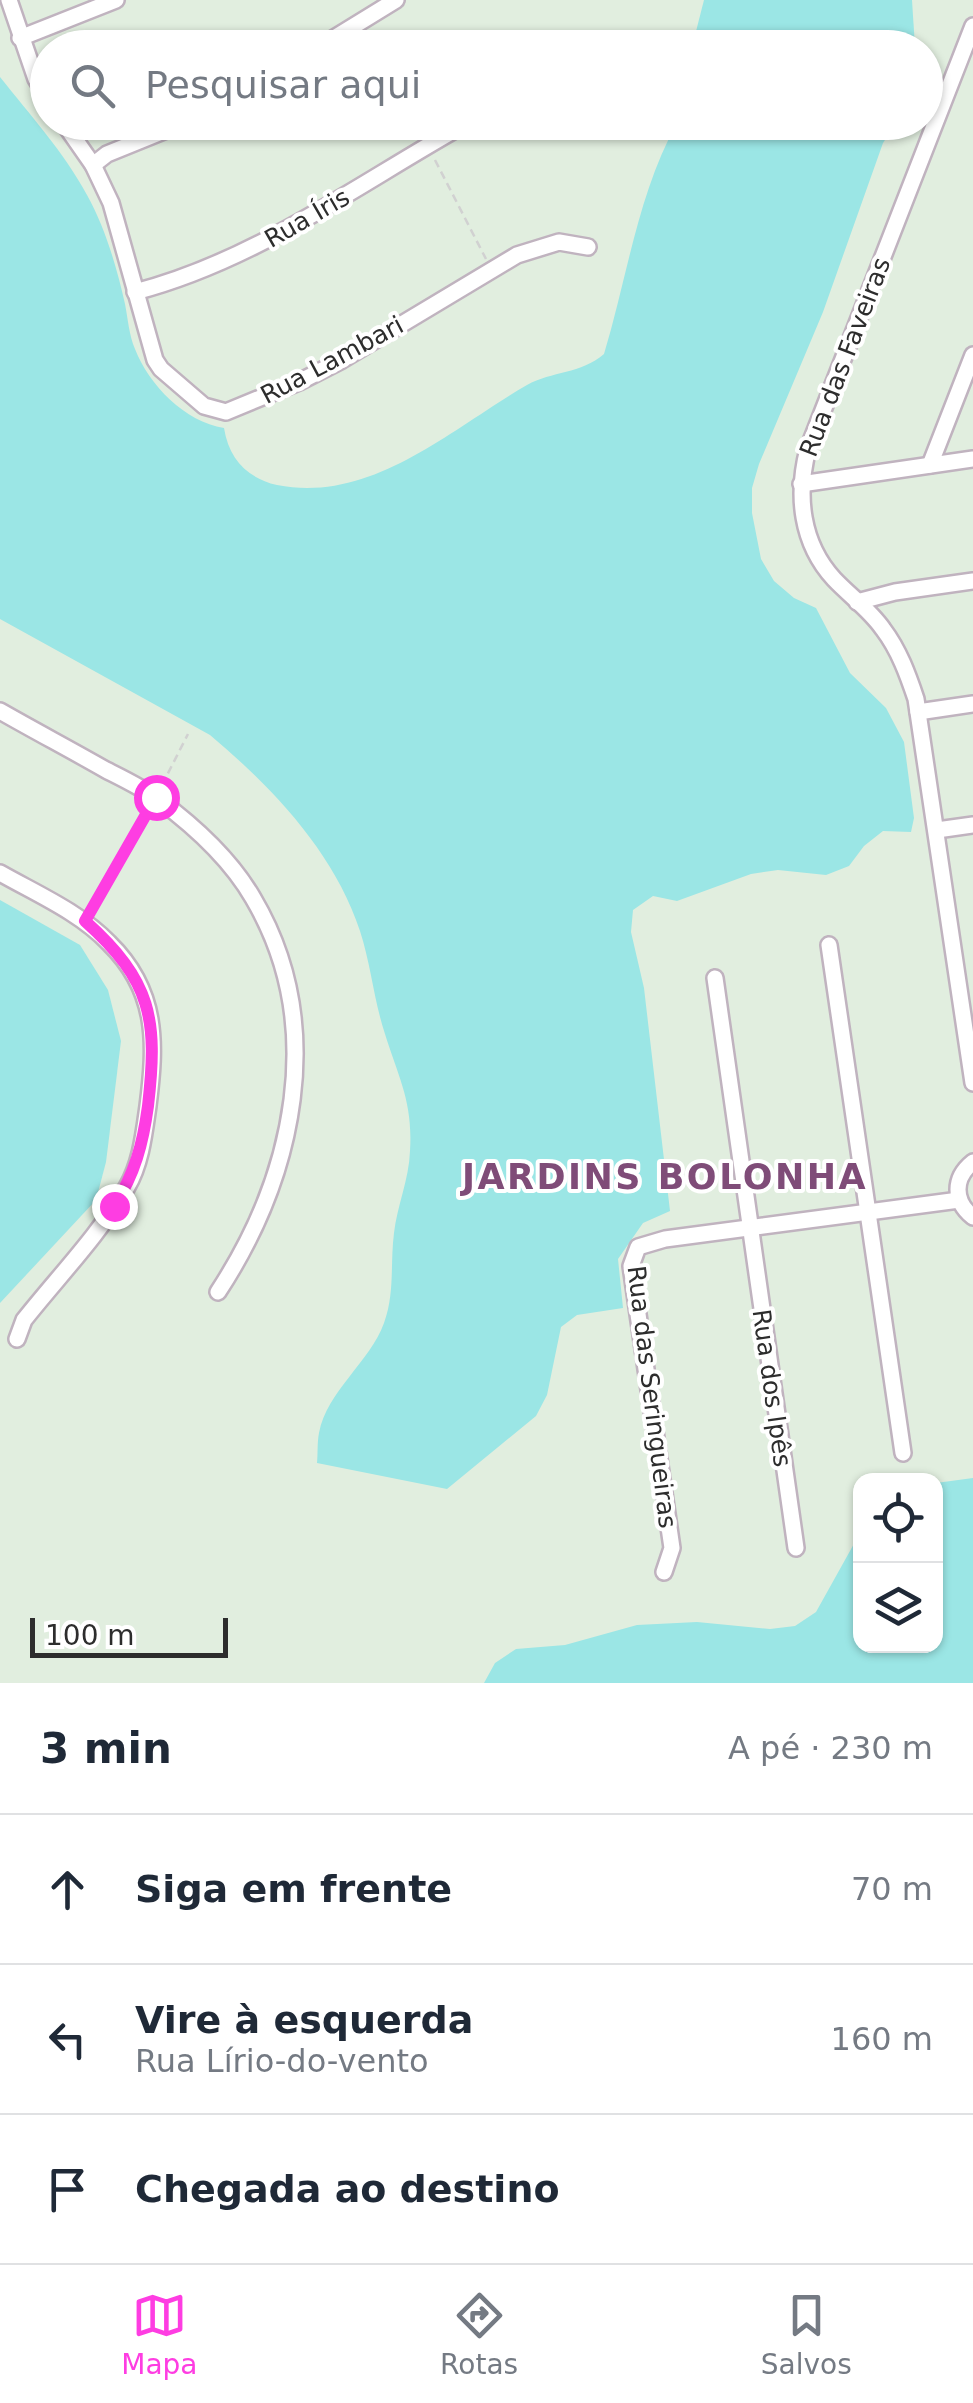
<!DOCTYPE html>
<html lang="pt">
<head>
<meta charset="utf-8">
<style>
  :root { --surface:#fff; --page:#f6f6f7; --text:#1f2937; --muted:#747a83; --line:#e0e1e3; --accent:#fe3de2 }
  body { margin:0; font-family:"DejaVu Sans",sans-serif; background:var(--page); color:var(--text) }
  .controls { position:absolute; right:30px; bottom:30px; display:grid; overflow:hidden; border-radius:20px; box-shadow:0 2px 8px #0004 }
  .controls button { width:90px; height:90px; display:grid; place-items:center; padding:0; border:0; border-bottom:2px solid var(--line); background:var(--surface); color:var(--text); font:50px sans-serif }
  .scale { position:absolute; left:30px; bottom:25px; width:198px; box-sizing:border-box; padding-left:10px; border:5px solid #2d2d2d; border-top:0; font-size:28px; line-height:35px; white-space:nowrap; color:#2d2d2d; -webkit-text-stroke:8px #fff; paint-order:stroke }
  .stop { position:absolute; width:30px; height:30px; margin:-22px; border:8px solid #fe3de2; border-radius:50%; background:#fff }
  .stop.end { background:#fe3de2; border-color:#fff; box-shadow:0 2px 10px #0008 }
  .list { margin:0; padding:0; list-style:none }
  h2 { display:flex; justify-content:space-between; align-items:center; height:130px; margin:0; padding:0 40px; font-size:42px }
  h2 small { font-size:32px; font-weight:400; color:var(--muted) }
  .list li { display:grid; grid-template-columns:65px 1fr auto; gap:30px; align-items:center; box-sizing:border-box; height:150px; padding:0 40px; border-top:2px solid var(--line) }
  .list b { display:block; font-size:38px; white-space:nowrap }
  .list p { margin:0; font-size:32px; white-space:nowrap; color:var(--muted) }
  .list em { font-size:32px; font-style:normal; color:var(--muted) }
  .icon { flex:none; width:55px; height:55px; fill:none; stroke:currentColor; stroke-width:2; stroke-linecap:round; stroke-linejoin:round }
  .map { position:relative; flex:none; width:973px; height:1683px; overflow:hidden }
  .search { position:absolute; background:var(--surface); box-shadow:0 2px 8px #0004; left:30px; right:30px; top:30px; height:110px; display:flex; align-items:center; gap:25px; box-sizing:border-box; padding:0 35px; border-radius:55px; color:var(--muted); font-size:38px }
  .sheet { height:580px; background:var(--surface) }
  nav { display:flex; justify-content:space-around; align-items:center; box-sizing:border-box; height:140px; border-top:2px solid var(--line); background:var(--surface); font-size:28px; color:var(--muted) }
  nav a { display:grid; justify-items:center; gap:5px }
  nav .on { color:var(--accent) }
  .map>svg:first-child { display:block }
  .green { fill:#9be6e5 }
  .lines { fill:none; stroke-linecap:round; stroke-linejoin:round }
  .minor-casing { stroke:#c0b3bf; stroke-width:20 }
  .path { stroke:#d1d1d1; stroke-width:2.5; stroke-dasharray:8 5; stroke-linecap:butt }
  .minor { stroke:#fff; stroke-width:15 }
  .route { stroke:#fe3de2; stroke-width:12 }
  .labels { text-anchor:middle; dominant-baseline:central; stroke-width:8; stroke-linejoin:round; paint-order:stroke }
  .street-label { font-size:25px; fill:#2d2d2d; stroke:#fff }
  .district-label { font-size:35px; font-weight:bold; letter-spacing:2.5px; fill:#7f4c78; stroke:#fff }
</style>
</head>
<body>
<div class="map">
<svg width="973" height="1683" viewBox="0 0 973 1683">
  <rect width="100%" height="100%" fill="#e1eedf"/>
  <g class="green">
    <polygon points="704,0 912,0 915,47 692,47"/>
    <path d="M 0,77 C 30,115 64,152 87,195 C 105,227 117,268 125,304 C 128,319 129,335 135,349 C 149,385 185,422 224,428 C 229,459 247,478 277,485 C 371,504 451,429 527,385 C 552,371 581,374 604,354 C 627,278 638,193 677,123 L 896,123 L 883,143 L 823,312 L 759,464 L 752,488 L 752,513 L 761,559 L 774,581 L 794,598 L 816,608 L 850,673 L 886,708 L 904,742 L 914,818 L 911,832 L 883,831 L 864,846 L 849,866 L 826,875 L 778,870 L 751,874 L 677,901 L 653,896 L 633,910 L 631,932 L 644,988 L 670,1211 L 643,1223 L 618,1259 L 623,1308 L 577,1315 L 561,1327 L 547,1395 L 536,1416 L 447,1489 L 317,1463 C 318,1454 317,1443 319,1433 C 327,1391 370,1362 384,1323 C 395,1293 390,1264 394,1233 C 397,1206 409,1180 410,1151 C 413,1102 399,1079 385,1034 C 374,1001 371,965 360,931 C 334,852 272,787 210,735 L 0,619 Z"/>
    <polygon points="0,900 80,945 108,990 121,1041 106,1162 96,1200 0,1303"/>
    <polygon points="973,1478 973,1683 484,1683 495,1663 516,1649 565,1645 637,1625 697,1622 770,1629 795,1626 816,1612 860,1533 860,1646 936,1646 936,1483"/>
  </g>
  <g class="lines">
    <defs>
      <g id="minor">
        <polyline points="9,0 36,79 48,98"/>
        <path d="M 973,26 L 808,449 C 796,495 801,543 834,579 C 850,596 870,610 883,629 C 899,650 908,675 916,699 L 973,1083"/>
        <polyline points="20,38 116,0"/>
        <polyline points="318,48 396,0"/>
        <polyline points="63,122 93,165 111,203 155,360 161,369 204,406 226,412 299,382 342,360 517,255 559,242 588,247"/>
        <polyline points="93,165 107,154 186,122"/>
        <path d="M 135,292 C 258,260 359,183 469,122"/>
        <polyline points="930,465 973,355"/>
        <polyline points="801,484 973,459"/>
        <polyline points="857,602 895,592 973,581"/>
        <path d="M 0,711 C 35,731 71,750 106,770 C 124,779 143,788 159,800 C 194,826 231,860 253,898 C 328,1025 294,1176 218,1292"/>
        <polyline points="918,712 973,704"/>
        <polyline points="937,830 973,825"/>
        <path d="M 0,873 C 37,894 79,912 109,943 C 158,991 156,1043 148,1106 C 144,1134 141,1163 127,1187 C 99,1235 58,1277 24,1320 L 17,1339"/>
        <polyline points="829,945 903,1453"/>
        <polyline points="715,978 796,1548"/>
        <path d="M 973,1162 C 953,1178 953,1201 973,1217"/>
        <polyline points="664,1572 672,1548 631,1266 638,1247 665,1239 959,1200"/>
      </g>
    </defs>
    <use href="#minor" class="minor-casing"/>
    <g class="path">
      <polyline points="371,33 379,48"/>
      <polyline points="417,122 423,135"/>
      <polyline points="435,160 486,259"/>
      <polyline points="162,785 188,734"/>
      <polyline points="91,911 149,810"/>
    </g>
    <use href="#minor" class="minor"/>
  </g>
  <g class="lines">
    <path class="route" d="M 114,1206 C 135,1174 143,1143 148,1106 C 158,1019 152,981 85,921 L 156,797"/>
  </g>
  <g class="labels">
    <g class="street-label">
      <text transform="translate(307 218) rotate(-30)">Rua Íris</text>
      <text transform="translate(845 357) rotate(-69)">Rua das Faveiras</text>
      <text transform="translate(332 360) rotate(-28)">Rua Lambari</text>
      <text transform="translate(772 1388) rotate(82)">Rua dos Ipês</text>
      <text transform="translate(652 1397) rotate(83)">Rua das Seringueiras</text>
    </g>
    <g class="district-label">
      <text x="665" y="1177">JARDINS BOLONHA</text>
    </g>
  </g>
</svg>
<div class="controls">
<button><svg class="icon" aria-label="locate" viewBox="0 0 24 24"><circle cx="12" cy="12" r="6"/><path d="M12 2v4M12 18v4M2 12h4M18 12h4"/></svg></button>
<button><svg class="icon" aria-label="layers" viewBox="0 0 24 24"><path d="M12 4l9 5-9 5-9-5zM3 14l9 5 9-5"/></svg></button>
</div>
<div class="scale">100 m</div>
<div class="stop" style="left:156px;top:797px"></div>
<div class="stop end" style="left:114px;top:1206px"></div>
<div class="search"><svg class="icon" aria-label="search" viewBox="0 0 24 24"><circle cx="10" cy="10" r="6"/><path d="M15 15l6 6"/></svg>Pesquisar aqui</div>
</div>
<section class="sheet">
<h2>3 min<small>A pé · 230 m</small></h2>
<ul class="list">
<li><svg class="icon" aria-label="ahead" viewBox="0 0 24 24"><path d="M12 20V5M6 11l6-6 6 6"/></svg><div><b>Siga em frente</b></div><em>70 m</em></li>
<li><svg class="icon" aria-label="left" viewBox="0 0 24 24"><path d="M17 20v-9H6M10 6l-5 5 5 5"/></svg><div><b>Vire à esquerda</b><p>Rua Lírio-do-vento</p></div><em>160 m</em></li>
<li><svg class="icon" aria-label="arrive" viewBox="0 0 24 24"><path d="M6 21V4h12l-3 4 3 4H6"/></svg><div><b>Chegada ao destino</b></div></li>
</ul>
</section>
<nav>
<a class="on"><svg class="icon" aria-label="map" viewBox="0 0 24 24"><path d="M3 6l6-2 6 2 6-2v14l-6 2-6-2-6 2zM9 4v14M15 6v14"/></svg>Mapa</a>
<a><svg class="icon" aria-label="directions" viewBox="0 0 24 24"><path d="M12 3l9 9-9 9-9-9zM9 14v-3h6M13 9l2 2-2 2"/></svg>Rotas</a>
<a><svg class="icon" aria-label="saved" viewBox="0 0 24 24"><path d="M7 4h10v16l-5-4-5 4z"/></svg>Salvos</a>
</nav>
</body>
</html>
